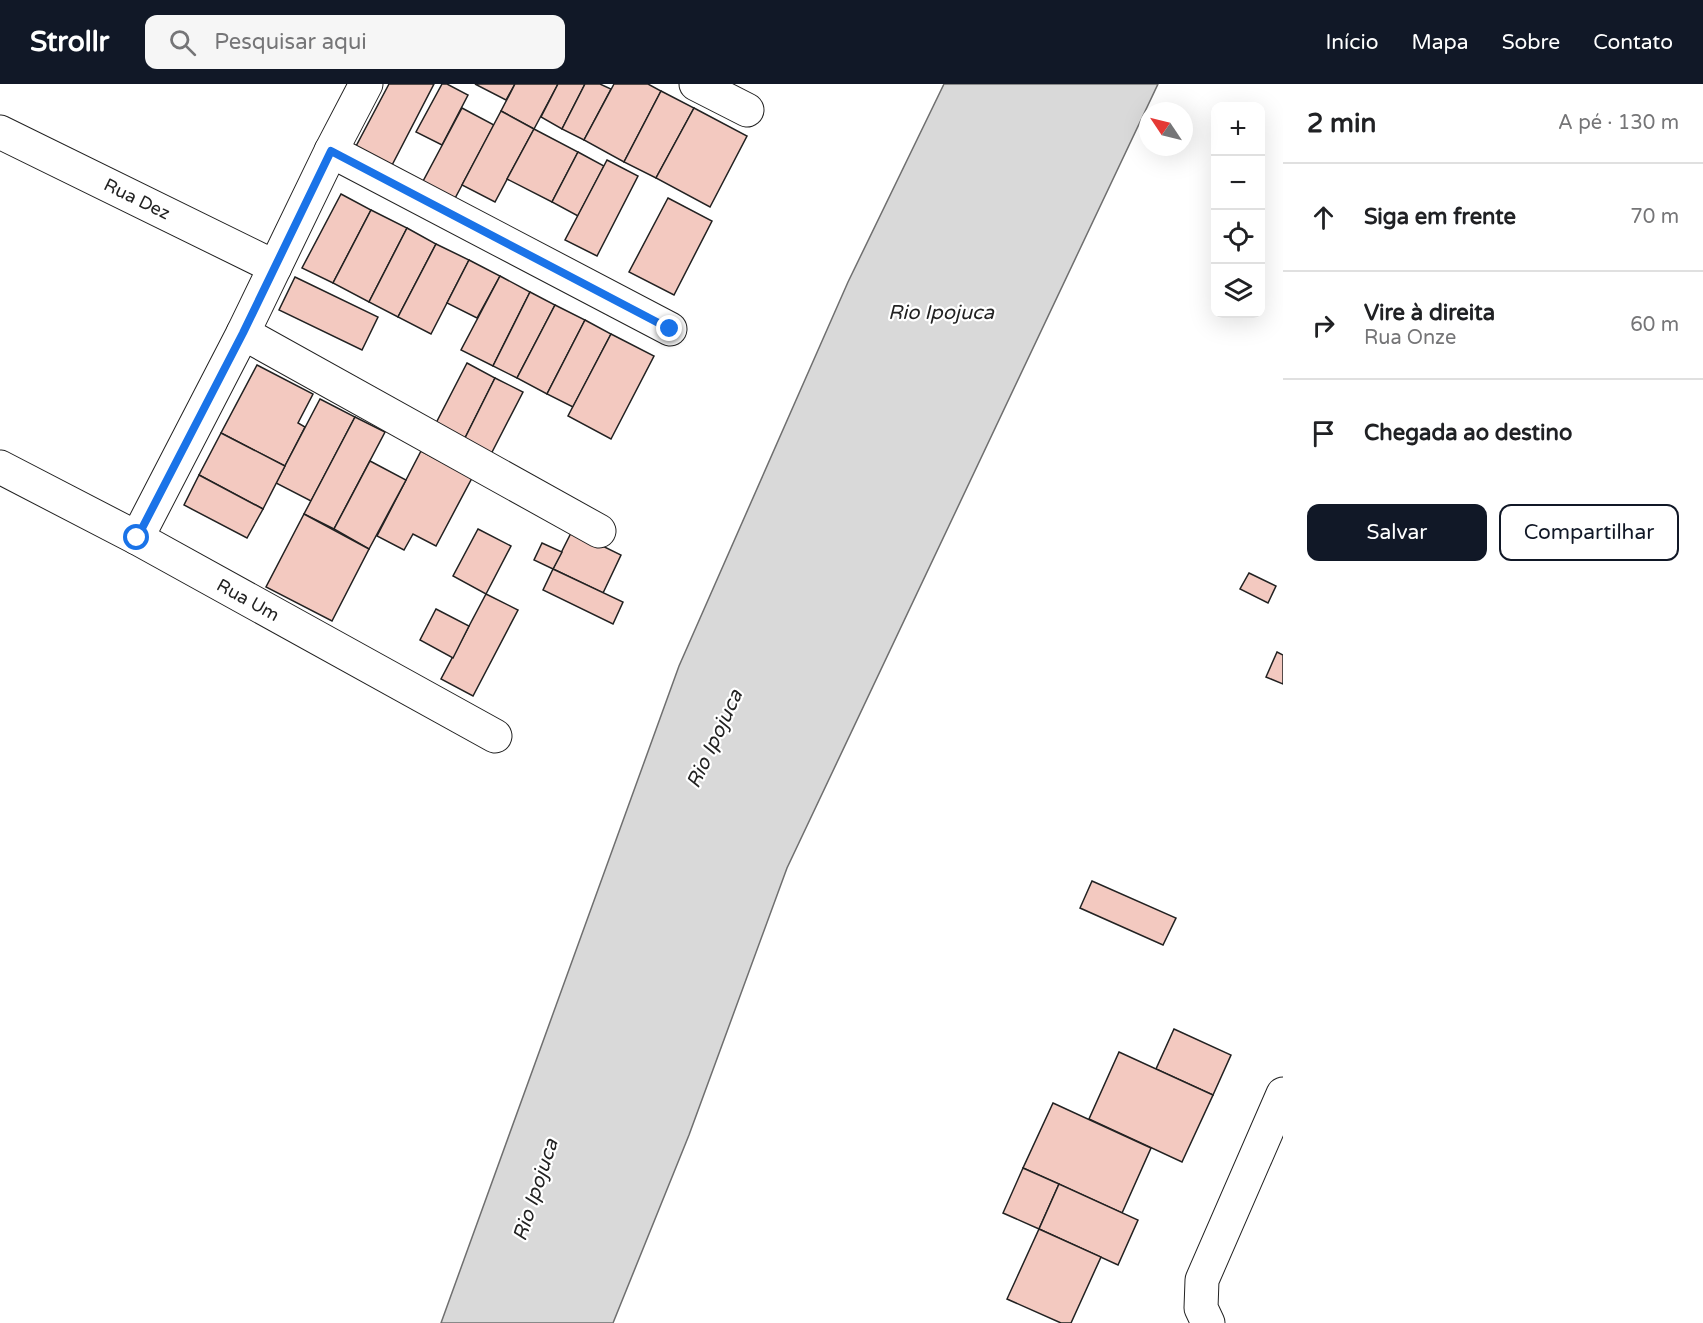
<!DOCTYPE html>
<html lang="pt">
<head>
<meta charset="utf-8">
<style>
  :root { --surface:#fff; --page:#f6f6f6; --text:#202124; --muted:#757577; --line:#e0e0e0; --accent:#111827 }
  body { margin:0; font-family:"Varela Round",sans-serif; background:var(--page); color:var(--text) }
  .controls { position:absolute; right:18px; top:18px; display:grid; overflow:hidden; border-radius:12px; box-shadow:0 6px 24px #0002 }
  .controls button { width:54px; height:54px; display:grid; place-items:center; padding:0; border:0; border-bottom:2px solid var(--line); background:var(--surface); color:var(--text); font:30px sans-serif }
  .compass { position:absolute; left:1139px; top:18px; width:54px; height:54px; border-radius:50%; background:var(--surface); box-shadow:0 6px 24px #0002; rotate:305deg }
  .stop { position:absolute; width:18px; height:18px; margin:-14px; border:4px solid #1a73e8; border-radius:50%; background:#fff }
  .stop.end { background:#1a73e8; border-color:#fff; box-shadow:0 2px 6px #0008 }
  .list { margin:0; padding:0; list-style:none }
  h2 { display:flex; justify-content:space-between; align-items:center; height:78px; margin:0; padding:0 24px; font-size:26px }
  h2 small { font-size:20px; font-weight:400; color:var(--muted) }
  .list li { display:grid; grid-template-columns:39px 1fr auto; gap:18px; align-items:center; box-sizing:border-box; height:108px; padding:0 24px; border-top:2px solid var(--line) }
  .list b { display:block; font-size:22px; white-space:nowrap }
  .list p { margin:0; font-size:20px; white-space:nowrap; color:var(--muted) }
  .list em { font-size:20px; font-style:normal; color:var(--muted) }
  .actions { display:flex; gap:12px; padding:18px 24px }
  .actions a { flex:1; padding:14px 0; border:2px solid var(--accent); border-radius:12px; text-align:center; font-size:21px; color:var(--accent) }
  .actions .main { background:var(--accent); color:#fff }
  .icon { flex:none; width:33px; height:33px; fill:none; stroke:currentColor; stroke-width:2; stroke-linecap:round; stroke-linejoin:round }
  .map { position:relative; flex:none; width:1283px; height:1239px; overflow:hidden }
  header { display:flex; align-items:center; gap:36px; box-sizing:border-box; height:84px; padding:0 30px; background:var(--accent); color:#fff }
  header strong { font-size:28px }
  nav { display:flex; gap:33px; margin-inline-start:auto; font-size:21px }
  .search { width:420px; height:54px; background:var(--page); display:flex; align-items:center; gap:15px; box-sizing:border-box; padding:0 21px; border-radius:12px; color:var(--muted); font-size:22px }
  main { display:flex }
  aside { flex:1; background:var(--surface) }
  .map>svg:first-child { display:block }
  .water { fill:#d9d9d9; stroke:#6f6f6f; stroke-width:1.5 }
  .building { fill:#f3c9c0; stroke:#222; stroke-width:1.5 }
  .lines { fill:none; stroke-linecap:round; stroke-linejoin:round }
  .minor-casing { stroke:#222; stroke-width:35 }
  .minor { stroke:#fff; stroke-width:33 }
  .route { stroke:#1a73e8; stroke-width:8 }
  .labels { text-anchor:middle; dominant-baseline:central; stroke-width:4.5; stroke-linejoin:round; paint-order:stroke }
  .street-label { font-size:18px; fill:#222; stroke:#fff }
  .water-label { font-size:20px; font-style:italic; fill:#222; stroke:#fff }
</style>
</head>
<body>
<header>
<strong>Strollr</strong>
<div class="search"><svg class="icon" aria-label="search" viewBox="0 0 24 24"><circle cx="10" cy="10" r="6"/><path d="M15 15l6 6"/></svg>Pesquisar aqui</div>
<nav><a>Início</a><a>Mapa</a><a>Sobre</a><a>Contato</a></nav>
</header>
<main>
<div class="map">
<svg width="1283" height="1239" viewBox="0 0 1283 1239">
  <rect width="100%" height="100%" fill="#fff"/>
  <polygon class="water" points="944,0 1158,0 787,784 689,1051 613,1239 441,1239 679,582 848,198"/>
  <g class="building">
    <polygon points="389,0 434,0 390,85 354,66"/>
    <polygon points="442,0 447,0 468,11 442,61 416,48"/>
    <polygon points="475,0 515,0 506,16"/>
    <polygon points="515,0 558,0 534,45 501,27"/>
    <polygon points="558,0 585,0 562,45 541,33"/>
    <polygon points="585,0 600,0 611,5 584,56 562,45"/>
    <polygon points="614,0 648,0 661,7 624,78 584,56"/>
    <polygon points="661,7 694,24 656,94 624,78"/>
    <polygon points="462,24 494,41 453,118 421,101"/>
    <polygon points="694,24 747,52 710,123 656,94"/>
    <polygon points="501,27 534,45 495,118 462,101"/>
    <polygon points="534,45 578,68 552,118 507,95"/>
    <polygon points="578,68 604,82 578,132 552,118"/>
    <polygon points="607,76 638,92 597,172 565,156"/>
    <polygon points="341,110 371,126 333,199 302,184"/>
    <polygon points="668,114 712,137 674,211 629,188"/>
    <polygon points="371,126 407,144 369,218 333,199"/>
    <polygon points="407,144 436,160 398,233 369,218"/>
    <polygon points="436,160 469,176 431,250 398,233"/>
    <polygon points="469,176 500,192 477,234 447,219"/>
    <polygon points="500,192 530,208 493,282 461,266"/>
    <polygon points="295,193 378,233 362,266 279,226"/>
    <polygon points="530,208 555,221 517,294 493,282"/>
    <polygon points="555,221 585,236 547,310 517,294"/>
    <polygon points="585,236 611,250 573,323 547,310"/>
    <polygon points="611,250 654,272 611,355 568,332"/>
    <polygon points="467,279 495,294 462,360 433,345"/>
    <polygon points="257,281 313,310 298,339 305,343 285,382 221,349"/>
    <polygon points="495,294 523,308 489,374 462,360"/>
    <polygon points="320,315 355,333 311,417 276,399"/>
    <polygon points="355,333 385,348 334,445 304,430"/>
    <polygon points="221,349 285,382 263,425 199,391"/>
    <polygon points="421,367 472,394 436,462 413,450 404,466 377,452"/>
    <polygon points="370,377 406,396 369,465 334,445"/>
    <polygon points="199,391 263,425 247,454 184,421"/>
    <polygon points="304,430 369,465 332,537 266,503"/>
    <polygon points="478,445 511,462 486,510 453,492"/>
    <polygon points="572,447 621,471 603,509 553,485"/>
    <polygon points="542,459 562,468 553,485 534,476"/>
    <polygon points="553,485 623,518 613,540 543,506"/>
    <polygon points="1249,489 1276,502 1268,519 1240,505"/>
    <polygon points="486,510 518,526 473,612 441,595"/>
    <polygon points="436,525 469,542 453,574 420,556"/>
    <polygon points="1277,568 1283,571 1283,600 1266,593"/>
    <polygon points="1092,797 1176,834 1163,861 1080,824"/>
    <polygon points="1174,945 1231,971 1213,1011 1156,985"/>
    <polygon points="1119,968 1213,1011 1182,1078 1089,1035"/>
    <polygon points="1053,1019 1151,1064 1122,1129 1023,1084"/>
    <polygon points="1023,1084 1059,1100 1039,1145 1003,1129"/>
    <polygon points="1059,1100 1138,1136 1118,1181 1039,1145"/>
    <polygon points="1039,1145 1101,1173 1071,1239 1061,1239 1007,1215"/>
  </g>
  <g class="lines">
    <defs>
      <g id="minor">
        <polyline points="696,0 747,26"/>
        <polyline points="0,48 275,183"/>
        <polyline points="331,67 670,245"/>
        <polyline points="243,249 599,447"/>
        <polyline points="0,383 137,454 495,652"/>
        <polyline points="137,454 243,249 331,67 366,0"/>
        <polyline points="1208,1239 1201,1224 1202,1196 1283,1010"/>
      </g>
    </defs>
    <use href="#minor" class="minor-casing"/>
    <use href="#minor" class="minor"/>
  </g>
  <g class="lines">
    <polyline class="route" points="137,454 243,249 331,67 670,245"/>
  </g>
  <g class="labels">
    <g class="street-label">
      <text transform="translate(137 115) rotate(26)">Rua Dez</text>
      <text transform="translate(248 516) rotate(29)">Rua Um</text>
    </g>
    <g class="water-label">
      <text x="941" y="229">Rio Ipojuca</text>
      <text transform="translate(715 655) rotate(-65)">Rio Ipojuca</text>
      <text transform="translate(536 1106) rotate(-72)">Rio Ipojuca</text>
    </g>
  </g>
</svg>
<div class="controls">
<button>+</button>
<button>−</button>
<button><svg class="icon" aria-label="locate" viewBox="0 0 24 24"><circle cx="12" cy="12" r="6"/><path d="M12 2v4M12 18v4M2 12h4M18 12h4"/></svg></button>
<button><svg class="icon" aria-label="layers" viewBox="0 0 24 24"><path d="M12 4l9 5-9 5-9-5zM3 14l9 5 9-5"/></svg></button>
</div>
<svg class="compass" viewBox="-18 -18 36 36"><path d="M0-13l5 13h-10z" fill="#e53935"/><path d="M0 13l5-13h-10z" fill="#757577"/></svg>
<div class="stop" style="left:137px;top:454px"></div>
<div class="stop end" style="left:670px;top:245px"></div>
</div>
<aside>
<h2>2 min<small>A pé · 130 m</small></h2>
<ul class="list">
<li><svg class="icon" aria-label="ahead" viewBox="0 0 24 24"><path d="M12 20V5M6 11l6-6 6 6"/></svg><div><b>Siga em frente</b></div><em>70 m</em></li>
<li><svg class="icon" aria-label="right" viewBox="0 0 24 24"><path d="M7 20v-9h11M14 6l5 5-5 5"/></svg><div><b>Vire à direita</b><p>Rua Onze</p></div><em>60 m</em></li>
<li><svg class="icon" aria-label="arrive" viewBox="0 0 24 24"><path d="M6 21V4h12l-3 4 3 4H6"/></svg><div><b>Chegada ao destino</b></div></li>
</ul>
<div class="actions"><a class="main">Salvar</a><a>Compartilhar</a></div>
</aside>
</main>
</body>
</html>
